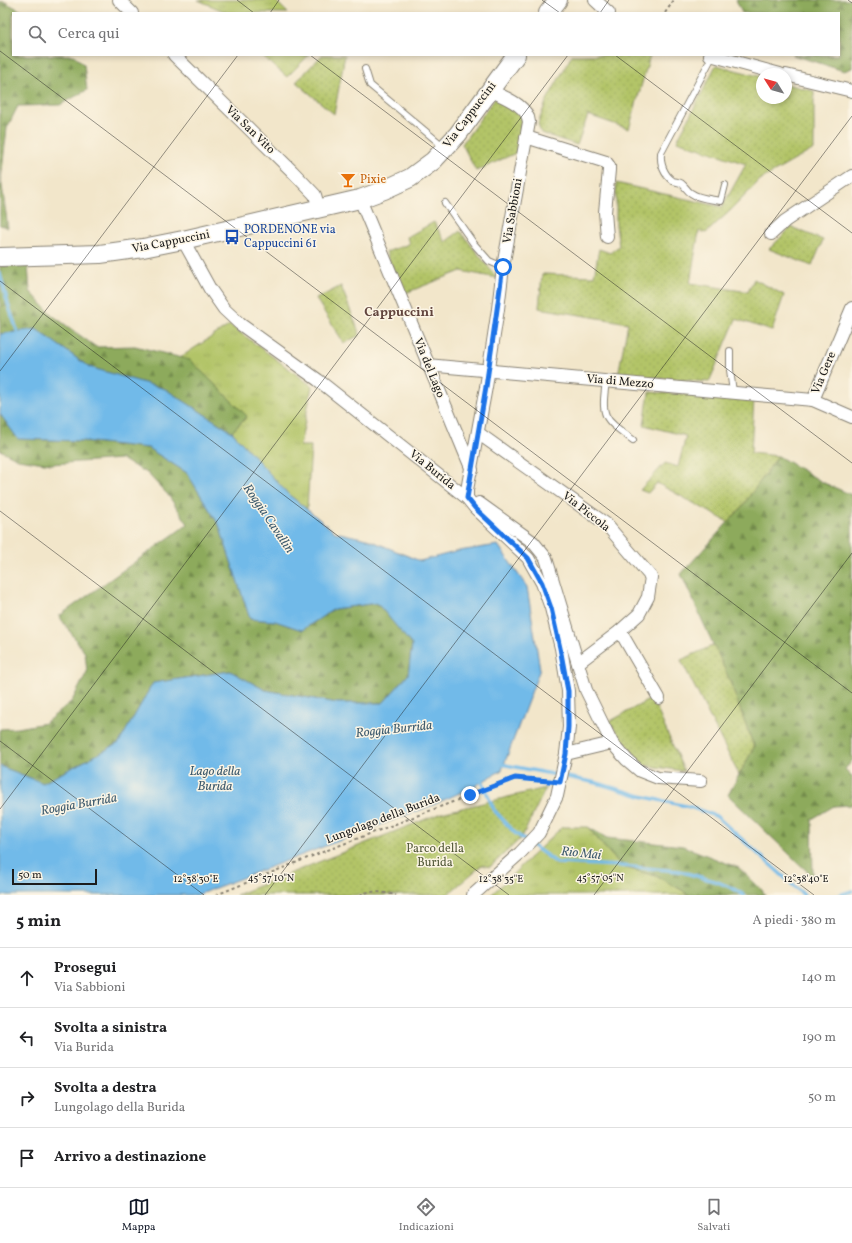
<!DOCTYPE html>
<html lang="it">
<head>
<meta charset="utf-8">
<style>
  :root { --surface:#fff; --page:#f2f2f2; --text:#202124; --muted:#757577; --line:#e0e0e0; --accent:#111827 }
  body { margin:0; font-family:Vollkorn,serif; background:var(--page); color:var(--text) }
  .compass { position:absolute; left:756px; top:68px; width:36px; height:36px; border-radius:50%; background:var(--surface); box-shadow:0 2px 6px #0003; rotate:307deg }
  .scale { position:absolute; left:12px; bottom:10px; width:85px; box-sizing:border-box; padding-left:4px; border:2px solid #1c1c1c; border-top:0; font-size:11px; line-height:14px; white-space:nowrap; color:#1c1c1c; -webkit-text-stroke:3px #fcf5e5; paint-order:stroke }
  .stop { position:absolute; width:12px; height:12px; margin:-9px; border:3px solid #1a73e8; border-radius:50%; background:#fff }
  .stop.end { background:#1a73e8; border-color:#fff; box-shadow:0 1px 4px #0008 }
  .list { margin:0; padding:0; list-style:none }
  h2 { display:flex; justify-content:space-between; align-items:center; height:52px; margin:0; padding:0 16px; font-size:17px }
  h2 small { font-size:13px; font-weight:400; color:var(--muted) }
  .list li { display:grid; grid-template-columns:26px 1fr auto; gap:12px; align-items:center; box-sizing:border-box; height:60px; padding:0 16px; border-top:1px solid var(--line) }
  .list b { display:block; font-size:15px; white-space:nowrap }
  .list p { margin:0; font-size:13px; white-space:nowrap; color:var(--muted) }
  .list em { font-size:13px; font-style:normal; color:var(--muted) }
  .icon { flex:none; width:22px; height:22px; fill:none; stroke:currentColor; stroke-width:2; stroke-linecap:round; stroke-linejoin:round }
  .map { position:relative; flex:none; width:852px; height:895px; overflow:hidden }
  .search { position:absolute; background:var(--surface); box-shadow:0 2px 6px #0003; left:12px; right:12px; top:12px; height:44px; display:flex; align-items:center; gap:10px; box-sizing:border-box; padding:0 14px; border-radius:0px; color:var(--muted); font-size:15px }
  .sheet { height:292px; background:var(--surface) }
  nav { display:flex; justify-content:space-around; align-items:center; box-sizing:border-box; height:56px; border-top:1px solid var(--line); background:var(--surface); font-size:11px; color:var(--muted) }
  nav a { display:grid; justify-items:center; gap:2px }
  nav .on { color:var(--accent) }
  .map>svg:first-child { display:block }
  .grass { fill:url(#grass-tufts); stroke:#677042 }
  .forest { fill:url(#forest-firs); stroke:#54633c }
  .park { fill:url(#park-dots); stroke:#677042 }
  .water { fill:#71bae9; stroke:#466b82 }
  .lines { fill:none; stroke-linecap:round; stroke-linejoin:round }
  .stream { stroke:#71bae9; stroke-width:3.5 }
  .service-casing { stroke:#878173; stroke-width:8 }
  .minor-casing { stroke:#878173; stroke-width:14 }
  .secondary-casing { stroke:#878173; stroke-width:20 }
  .path { stroke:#878173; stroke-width:2; stroke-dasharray:3 3; stroke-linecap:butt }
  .service { stroke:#fff; stroke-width:6 }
  .minor { stroke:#fff; stroke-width:12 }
  .secondary { stroke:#fff; stroke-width:18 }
  .route { stroke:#1a73e8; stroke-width:5 }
  .ticks { fill:none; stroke:#1c1c1c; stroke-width:1; stroke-opacity:0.45 }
  .labels { text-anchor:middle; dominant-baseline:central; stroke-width:3; stroke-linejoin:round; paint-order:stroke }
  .street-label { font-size:12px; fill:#1c1c1c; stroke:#fcf5e5 }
  .food-label { font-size:12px; fill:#c56008; stroke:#fcf5e5; text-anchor:start }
  .transit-label { font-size:12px; fill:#164399; stroke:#fcf5e5; text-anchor:start }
  .park-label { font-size:12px; fill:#505736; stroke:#fcf5e5 }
  .neighbourhood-label { font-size:13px; font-weight:bold; fill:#63463f; stroke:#fcf5e5 }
  .water-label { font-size:13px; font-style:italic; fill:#3e5b6e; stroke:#fcf5e5 }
  .ticks-label { font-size:10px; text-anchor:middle; fill:#1c1c1c; stroke:#fcf5e5; stroke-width:3; stroke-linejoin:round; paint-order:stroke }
</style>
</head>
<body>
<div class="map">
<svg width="852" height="895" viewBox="0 0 852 895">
  <defs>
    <pattern id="grass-tufts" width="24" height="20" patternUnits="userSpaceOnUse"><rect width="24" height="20" fill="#b2c467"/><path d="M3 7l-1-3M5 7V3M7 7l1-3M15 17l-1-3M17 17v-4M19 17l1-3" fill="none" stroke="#98a859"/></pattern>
    <pattern id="forest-firs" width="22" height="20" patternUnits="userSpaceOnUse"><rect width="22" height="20" fill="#8daa5c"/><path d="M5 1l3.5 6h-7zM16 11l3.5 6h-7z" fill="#728a4b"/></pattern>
    <pattern id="park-dots" width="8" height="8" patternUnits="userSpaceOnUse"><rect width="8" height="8" fill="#b2c467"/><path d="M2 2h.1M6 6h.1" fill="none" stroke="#98a859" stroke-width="1.8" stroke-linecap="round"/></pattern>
  </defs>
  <rect width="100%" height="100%" fill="#fcf5e5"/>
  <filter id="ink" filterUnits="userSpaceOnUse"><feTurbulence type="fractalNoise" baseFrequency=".025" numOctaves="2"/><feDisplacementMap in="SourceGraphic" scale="8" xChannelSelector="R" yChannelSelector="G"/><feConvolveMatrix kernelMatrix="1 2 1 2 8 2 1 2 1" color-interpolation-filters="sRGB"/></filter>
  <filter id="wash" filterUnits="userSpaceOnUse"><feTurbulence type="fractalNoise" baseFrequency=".012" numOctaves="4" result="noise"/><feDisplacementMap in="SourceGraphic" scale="16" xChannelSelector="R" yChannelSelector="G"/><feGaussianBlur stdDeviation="0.9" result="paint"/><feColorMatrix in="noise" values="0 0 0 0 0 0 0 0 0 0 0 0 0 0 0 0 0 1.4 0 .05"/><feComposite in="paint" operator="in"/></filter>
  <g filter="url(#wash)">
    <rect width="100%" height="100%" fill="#f2e6ca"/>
    <g class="grass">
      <polygon points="198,0 275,0 288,13 228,13"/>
      <polygon points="261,55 309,55 287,77"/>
      <polygon points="230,325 312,386 300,446 311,446 307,509 288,494 232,432 247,417 179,358"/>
      <polygon points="562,827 588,827 606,849 623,867 656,876 682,890 688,895 491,895"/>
    </g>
    <g class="forest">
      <polygon points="736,0 852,0 852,68 844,71 793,55 839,55 839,13 742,13"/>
      <polygon points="0,2 5,2 25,13 13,13 13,55 74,55 84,65 87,90 60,105 18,106 7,128 1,179 8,228 0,225"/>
      <polygon points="0,266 28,266 30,291 52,315 96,347 135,346 190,360 247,416 232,432 165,389 89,367 36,329 0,334"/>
      <polygon points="0,414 19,439 83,441 148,448 187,473 219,525 250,619 275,621 302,630 334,609 377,603 412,644 408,675 383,703 337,703 265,690 230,671 153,683 119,743 43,783 0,766 0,729 18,728 45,723 72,701 87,672 85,653 59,616 188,524 168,495 147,473 121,459 51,464 18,459 0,450"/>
      <polygon points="778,456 824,483 852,495 852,761 845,769 852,776 852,805 834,806 812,819 813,877 728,795 754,747 729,679 681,574 741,508"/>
      <polygon points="588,827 607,838 683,846 716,859 739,868 762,890 765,895 688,895 682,890 656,876 623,867 606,849"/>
    </g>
    <g class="park">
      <polygon points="322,55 345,55 334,114 296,82"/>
      <polygon points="572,55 650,55 629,129 588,115 577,145 541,133 538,124 546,102"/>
      <polygon points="716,65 762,77 762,98 786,98 786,84 814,91 814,149 760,180 731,210 706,233 699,231 690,283 748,292 754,279 784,295 772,331 736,319 709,382 618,375 628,323 539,308 542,274 594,276 599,249 610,253 619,246 616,225 616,183 722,207 746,164 677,141"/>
      <polygon points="495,98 522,115 518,152 476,171 462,144"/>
      <polygon points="434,222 445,242 460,231 497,278 461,271 403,294 386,252 409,244 407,237"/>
      <polygon points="791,227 823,240 812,266 769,249"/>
      <polygon points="341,286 360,335 344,343 316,299"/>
      <polygon points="649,392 754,398 751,453 778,456 741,508 728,522 657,483 648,493 640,490 665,463 678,467 686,436 644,425"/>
      <polygon points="714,645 729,679 754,747 739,775 681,660"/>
      <polygon points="652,698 684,771 643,765 609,722"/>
      <polygon points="546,788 522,837 490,867 482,865 447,895 236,895 441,813"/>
    </g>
    <polygon class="water" points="36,329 89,367 165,389 232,432 288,494 335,532 367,539 420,561 459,551 498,545 527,587 540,669 502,770 475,786 433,805 197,895 0,895 0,766 43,783 119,743 153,683 230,671 265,690 337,703 383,703 408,675 412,645 377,603 334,609 302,630 275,621 250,619 219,525 187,473 148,448 83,441 18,439 0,414 0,334"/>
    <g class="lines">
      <g class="stream">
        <polyline points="0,274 8,304 19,336"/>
        <polyline points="501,764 597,783 641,796 690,807 716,816 804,895"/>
        <polyline points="480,779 484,786 494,810 515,833 557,863 621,866 679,871 718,882 732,888 744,895"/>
        <polyline points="839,895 852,891"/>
      </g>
    </g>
  </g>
  <g filter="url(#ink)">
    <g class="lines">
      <defs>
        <g id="service">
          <path d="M 713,55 L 661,153 C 660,164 664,175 673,181 C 676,182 680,182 682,184 C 685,186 687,191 691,193 C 699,199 711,199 721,201 L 725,185"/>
          <polyline points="365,69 370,85 443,146"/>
          <polyline points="445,203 474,244 489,261 503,267"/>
          <polyline points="730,351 730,370 733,392"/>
          <path d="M 606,381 C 601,418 603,418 633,440"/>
        </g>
        <g id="minor">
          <polyline points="119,0 132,13"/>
          <polyline points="595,0 609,13"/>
          <polyline points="174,55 292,171 315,195 319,209"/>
          <polyline points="710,55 780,74"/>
          <polyline points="786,75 852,91"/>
          <polyline points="526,137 606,162 609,166 609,170 605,212 607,237"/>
          <polyline points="360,199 472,470"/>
          <polyline points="771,234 785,221 852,176"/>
          <polyline points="183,240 210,289 224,309 240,324 318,380 467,498 475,508 528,558 542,583 551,608 561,648 568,691 569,727 566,754 557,796 539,833 520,853 473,895"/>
          <polyline points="852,308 813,400 852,417"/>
          <polyline points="427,365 813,400"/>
          <polyline points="478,433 606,524 651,577 648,597 639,614 620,631 578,663"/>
          <path d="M 467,498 L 467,490 L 486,387 L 498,309 L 503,267 L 529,122 C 528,105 503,97 490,90"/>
          <polyline points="479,503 533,542 546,558 586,690 612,743 627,760 640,771 658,778 701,781"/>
          <polyline points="620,631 659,698"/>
          <polyline points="566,754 612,743"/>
        </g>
        <g id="secondary">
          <polyline points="548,13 558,0"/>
          <polyline points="0,257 100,254 143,248 183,240 360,199 384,190 410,178 433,161 458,134 516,55"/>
        </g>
      </defs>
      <use href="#service" class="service-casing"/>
      <use href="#minor" class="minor-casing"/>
      <use href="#secondary" class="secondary-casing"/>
      <g class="path">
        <polyline points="665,13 674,0"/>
        <polyline points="216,895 320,853 515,778 548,781"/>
        <path d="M 360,895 C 369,889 386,893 396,895"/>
      </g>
      <use href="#service" class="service"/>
      <use href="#minor" class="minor"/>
      <use href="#secondary" class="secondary"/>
    </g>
  </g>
  <g class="lines" filter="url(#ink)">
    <polyline class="route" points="470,795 515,778 560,782 566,754 568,727 568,691 560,648 551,608 542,583 528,558 475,508 467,498 486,387 503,267"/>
  </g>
  <path class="ticks" d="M 237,0 L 254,13M 542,0 L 560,13M 848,0 L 852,3M 270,13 L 279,0M 600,13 L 609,0M 0,51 L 852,693M 310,55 L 852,463M 615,55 L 852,233M 0,281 L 814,895M 0,371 L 238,55M 0,511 L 509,895M 0,741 L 204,895M 0,809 L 568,55M 265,895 L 852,116M 594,895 L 852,553"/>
  <defs>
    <symbol id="bar-bare" viewBox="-9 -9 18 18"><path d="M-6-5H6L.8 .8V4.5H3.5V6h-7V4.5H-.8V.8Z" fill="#e8710a" stroke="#fcf5e5" stroke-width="2.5" paint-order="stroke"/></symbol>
    <symbol id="bus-bare" viewBox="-9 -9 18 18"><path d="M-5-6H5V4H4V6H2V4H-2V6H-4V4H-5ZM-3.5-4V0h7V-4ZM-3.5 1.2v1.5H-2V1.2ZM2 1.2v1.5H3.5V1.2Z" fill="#1a4fb4" stroke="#fcf5e5" stroke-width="2.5" paint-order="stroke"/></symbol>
  </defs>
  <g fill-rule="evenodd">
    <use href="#bar-bare" x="337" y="169" width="22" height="22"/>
    <use href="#bus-bare" x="221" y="226" width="22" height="22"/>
  </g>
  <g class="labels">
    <g class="street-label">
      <text transform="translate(470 115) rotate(-53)">Via Cappuccini</text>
      <text transform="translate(250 130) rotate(44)">Via San Vito</text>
      <text transform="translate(513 211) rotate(-80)">Via Sabbioni</text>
      <text transform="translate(171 242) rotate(-11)">Via Cappuccini</text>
      <text transform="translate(429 368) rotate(68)">Via del Lago</text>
      <text transform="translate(824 373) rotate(-67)">Via Gere</text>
      <text transform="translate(620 382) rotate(5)">Via di Mezzo</text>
      <text transform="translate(432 470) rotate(39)">Via Burida</text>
      <text transform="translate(586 512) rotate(38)">Via Piccola</text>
      <text transform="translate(383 819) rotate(-21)">Lungolago della Burida</text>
    </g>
    <g class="food-label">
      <text x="360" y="180">Pixie</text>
    </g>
    <g class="transit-label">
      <text x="244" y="230">PORDENONE via<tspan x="244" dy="14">Cappuccini 61</tspan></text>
    </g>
    <g class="park-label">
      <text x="435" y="849">Parco della<tspan x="435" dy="14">Burida</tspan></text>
    </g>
    <g class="neighbourhood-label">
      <text x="399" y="313">Cappuccini</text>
    </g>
    <g class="water-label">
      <text transform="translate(268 519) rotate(56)">Roggia Cavallin</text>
      <text transform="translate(394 730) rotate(-6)">Roggia Burrida</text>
      <text x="215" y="772">Lago della<tspan x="215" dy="15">Burida</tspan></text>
      <text transform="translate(79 805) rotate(-10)">Roggia Burrida</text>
      <text transform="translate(581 854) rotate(6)">Rio Mai</text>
    </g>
  </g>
  <g class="ticks-label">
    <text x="271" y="881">45°57'10"N</text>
    <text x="600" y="881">45°57'05"N</text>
    <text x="196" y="882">12°38'30"E</text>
    <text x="501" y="882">12°38'35"E</text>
    <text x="806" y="882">12°38'40"E</text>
  </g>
</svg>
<svg class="compass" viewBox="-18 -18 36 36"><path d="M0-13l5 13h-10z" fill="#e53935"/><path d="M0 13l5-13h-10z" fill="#757577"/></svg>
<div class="scale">50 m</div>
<div class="stop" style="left:503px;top:267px"></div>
<div class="stop end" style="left:470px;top:795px"></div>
<div class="search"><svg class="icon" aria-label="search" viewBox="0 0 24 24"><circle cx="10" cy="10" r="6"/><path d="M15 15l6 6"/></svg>Cerca qui</div>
</div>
<section class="sheet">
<h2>5 min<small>A piedi · 380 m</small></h2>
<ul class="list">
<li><svg class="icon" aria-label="ahead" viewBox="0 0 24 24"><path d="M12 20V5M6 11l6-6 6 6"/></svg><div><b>Prosegui</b><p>Via Sabbioni</p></div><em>140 m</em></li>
<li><svg class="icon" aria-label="left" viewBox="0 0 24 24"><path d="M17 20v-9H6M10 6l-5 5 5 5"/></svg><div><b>Svolta a sinistra</b><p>Via Burida</p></div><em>190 m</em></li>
<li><svg class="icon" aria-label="right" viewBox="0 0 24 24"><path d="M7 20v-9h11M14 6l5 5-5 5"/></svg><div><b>Svolta a destra</b><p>Lungolago della Burida</p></div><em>50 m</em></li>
<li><svg class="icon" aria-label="arrive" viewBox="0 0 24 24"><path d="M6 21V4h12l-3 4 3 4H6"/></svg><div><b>Arrivo a destinazione</b></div></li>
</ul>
</section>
<nav>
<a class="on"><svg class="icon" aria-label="map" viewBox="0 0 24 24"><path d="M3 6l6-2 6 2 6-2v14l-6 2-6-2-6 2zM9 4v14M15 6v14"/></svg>Mappa</a>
<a><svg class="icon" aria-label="directions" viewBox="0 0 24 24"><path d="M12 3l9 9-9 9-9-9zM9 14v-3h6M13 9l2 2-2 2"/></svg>Indicazioni</a>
<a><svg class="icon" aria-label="saved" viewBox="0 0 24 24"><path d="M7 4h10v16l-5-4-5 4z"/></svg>Salvati</a>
</nav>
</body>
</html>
